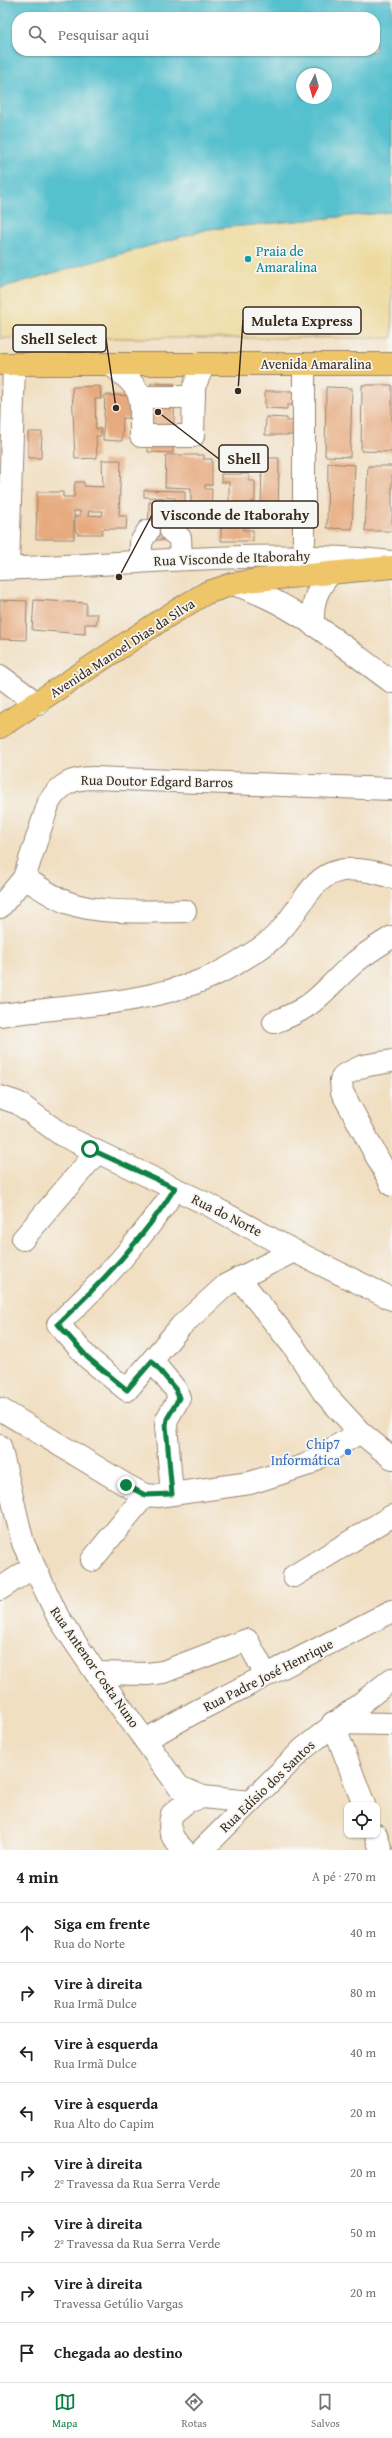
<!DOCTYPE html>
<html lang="pt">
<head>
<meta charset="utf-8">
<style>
  :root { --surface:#fff; --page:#f2f2f2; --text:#202124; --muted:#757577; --line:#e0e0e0; --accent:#0b8043 }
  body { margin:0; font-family:"Gentium Book Plus",serif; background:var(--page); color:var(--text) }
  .controls { position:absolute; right:12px; bottom:12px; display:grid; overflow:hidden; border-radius:8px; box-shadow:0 1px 3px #0004 }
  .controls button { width:36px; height:36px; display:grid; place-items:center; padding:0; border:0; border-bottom:1px solid var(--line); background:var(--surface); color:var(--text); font:20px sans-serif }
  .compass { position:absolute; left:296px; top:68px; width:36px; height:36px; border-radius:50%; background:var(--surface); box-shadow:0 1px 3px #0004; rotate:185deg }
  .stop { position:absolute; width:12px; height:12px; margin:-9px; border:3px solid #0b8043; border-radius:50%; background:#fff }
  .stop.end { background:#0b8043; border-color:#fff; box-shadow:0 1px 4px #0008 }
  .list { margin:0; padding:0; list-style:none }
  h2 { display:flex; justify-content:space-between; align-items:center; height:52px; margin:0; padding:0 16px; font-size:17px }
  h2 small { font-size:13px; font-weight:400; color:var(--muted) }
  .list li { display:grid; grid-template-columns:26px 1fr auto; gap:12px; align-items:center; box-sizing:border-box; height:60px; padding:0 16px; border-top:1px solid var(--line) }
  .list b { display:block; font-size:15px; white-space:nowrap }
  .list p { margin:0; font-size:13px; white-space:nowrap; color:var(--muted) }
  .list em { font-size:13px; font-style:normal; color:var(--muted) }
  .icon { flex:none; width:22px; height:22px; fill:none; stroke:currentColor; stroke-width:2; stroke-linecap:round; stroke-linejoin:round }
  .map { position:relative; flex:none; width:392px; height:1850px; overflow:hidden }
  .search { position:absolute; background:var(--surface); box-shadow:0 1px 3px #0004; left:12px; right:12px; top:12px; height:44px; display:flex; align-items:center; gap:10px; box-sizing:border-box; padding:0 14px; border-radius:16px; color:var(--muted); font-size:15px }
  .sheet { height:532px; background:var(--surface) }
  nav { display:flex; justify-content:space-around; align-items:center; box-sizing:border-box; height:56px; border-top:1px solid var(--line); background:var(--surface); font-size:11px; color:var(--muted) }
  nav a { display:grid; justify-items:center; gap:2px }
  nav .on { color:var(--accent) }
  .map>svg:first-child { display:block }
  .sand { fill:#eeda9e; stroke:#94825e }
  .water { fill:#54c0ce; stroke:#487576; fill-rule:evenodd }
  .building { fill:#e7aa7f; fill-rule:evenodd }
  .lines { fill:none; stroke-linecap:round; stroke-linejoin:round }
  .minor-casing { stroke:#968470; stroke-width:24 }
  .major-casing { stroke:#968470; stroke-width:24 }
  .minor { stroke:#fff; stroke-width:22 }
  .major { stroke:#eec569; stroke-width:22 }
  .route { stroke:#0b8043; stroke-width:5 }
  .culture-dot { fill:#0f9aa8; stroke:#f6f6f2; stroke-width:1.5 }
  .shop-dot { fill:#3f7fe0; stroke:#f6f6f2; stroke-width:1.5 }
  .labels { text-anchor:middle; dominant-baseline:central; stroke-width:3.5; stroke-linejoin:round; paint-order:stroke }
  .culture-label { font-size:14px; fill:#0d838f; stroke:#f6f6f2; text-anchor:start }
  .street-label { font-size:14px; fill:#3b2a1e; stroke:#f6f6f2 }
  .shop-label { font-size:14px; fill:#366cbe; stroke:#f6f6f2; text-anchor:end }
  .leader { fill:none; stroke:#3b2a1e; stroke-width:1.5 }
  .callout-dot { fill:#3b2a1e; stroke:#f6f6f2; stroke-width:1.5 }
  .callout { fill:#f6f6f2; stroke:#3b2a1e; stroke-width:1.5 }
  .callout-label { font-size:15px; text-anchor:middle; font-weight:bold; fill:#3b2a1e }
</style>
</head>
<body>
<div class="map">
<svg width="392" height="1850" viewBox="0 0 392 1850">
  <rect width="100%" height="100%" fill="#f6f6f2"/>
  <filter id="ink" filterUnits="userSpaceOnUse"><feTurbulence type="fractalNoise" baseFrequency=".025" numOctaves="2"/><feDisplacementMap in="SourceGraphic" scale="8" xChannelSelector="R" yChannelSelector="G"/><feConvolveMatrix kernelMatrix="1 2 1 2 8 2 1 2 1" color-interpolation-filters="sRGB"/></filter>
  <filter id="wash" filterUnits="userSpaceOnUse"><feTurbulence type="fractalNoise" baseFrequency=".012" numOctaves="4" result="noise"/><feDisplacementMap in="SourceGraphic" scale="16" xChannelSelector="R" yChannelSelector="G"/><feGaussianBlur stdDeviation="0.9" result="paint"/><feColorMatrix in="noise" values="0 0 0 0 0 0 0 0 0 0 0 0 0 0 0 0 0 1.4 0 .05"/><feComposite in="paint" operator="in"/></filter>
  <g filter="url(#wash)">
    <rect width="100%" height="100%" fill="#f1dfc2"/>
    <polygon class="sand" points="392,212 392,338 0,338 0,288 209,229"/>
    <path class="water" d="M 0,0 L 392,0 L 392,212 L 209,229 L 0,288 ZM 17,17 L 375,17 L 375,51 L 17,51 ZM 302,74 L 326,74 L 326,98 L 302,98 Z"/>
    <g id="blocks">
      <g class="building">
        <polygon points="151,383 175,384 173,453 148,452 148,419 123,418 122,441 103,440 105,395 150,396"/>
        <polygon points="362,385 392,385 392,452 361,451"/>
        <polygon points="100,386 101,399 95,399 96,429 101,429 101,436 96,436 97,458 75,459 72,387"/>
        <polygon points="326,387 352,388 350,457 325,456"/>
        <polygon points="265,391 293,391 293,405 287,405 287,409 265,408"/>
        <polygon points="266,417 287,418 287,421 294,421 293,435 265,435"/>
        <polygon points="28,432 42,432 41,458 28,458"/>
        <polygon points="166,455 204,455 204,459 212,459 212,485 205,485 205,489 212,489 211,522 191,522 191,488 165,487"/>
        <polygon points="262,458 279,458 278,527 253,526 253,510 261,510"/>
        <path d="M 102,460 L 121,460 L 119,516 L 127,516 L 126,529 L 102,529 L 102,534 L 77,534 L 77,531 L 75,531 L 75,516 L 80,516 L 80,511 L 74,511 L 74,539 L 36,539 L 37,492 L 63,492 L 63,497 L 74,497 L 75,482 L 84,482 L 84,486 L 103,487 ZM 89,511 L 103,511 L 102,516 L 88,515 Z"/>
        <polygon points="328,463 355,465 352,529 327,528"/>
        <polygon points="368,466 392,466 392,531 365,531"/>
        <polygon points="221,474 249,474 249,481 255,481 255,502 252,501 252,509 229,508 229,482 221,482"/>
        <polygon points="144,490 185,491 185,503 175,503 175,498 144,497"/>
        <polygon points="149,502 172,502 171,540 148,540"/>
        <polygon points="221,515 243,515 243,530 253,530 253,541 221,541"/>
        <polygon points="0,600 27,601 26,640 0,639"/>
        <polygon points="34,600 86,603 86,614 98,614 96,624 85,624 85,634 32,630"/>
      </g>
    </g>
  </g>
  <g filter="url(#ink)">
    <use href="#blocks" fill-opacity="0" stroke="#968470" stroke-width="1"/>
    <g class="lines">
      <defs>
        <g id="minor">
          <path d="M 110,364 C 145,391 141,393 141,436 L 193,436 L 194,387 L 204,364"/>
          <polyline points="304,364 304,541"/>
          <polyline points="141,397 194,397"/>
          <polyline points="171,531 180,538 181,558"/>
          <polyline points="141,561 141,542 148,531"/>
          <polyline points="8,568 14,364"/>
          <path d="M 0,569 C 133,565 259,548 392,562"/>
          <path d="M 233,584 C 293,602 342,646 392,682"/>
          <path d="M 313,625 C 312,602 316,589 332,572"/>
          <polyline points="0,676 38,704"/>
          <path d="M 24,878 C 38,886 51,896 66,902 C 100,915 149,911 185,911"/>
          <path d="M 0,907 L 24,878 L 49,802 C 60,784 73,778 93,778 L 392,789"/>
          <path d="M 0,1015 C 67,1006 139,1005 203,980 C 221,973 239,962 256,951 C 316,914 299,847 392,877"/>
          <path d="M 274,1022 C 317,1007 322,991 354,963 C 366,953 379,945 392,937"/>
          <polyline points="392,1061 363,1066 344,1075 341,1080 342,1092 392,1185"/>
          <polyline points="0,1097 18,1103 62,1135 209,1205 294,1251 392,1299"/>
          <path d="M 175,1189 C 143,1239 101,1283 58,1324 L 88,1358 L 127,1390 L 181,1326 L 226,1285 L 294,1251"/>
          <polyline points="23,1239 97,1152"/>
          <polyline points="239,1278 294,1347 324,1393 360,1432 392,1458"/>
          <polyline points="152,1361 176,1390 179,1398 167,1419 166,1425 172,1494"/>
          <polyline points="0,1409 126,1485 145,1495 158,1496 250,1483 306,1465 360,1432"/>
          <polyline points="0,1446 23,1543 58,1617 96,1673 179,1787 203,1797 250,1802"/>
          <polyline points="92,1560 145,1495"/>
          <polyline points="294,1576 392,1516"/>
          <polyline points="0,1589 33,1567"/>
          <polyline points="96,1673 147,1674 163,1672 247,1640 266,1675"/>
          <polyline points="333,1723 364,1805"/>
          <polyline points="333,1723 392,1724"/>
          <polyline points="145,1740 195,1712 392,1611"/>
          <polyline points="376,1835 381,1850"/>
          <path d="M 184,1850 C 172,1839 167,1831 172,1814 L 188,1801 L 203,1797"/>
          <polyline points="202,1850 303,1749 392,1679"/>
        </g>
        <g id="major">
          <polyline points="0,364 392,364"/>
          <polyline points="0,727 166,617 206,593 233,584 257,580 392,567"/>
        </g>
      </defs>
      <use href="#minor" class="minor-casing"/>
      <use href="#major" class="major-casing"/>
      <use href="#minor" class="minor"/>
      <use href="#major" class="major"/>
    </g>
  </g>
  <g class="lines" filter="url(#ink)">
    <path class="route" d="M 90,1149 L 175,1188 C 143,1239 101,1283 58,1324 L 88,1358 L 127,1390 L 152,1361 L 176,1390 L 179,1398 L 167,1419 L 166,1425 L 172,1494 L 145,1495 L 126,1485"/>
  </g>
  <circle class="culture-dot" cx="248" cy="259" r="4"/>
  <circle class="shop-dot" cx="348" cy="1452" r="4"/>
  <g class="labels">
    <g class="culture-label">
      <text x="256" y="251">Praia de<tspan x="256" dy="16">Amaralina</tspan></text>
    </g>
    <g class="street-label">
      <text x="316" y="364">Avenida Amaralina</text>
      <text transform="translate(232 558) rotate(-2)">Rua Visconde de Itaborahy</text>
      <text transform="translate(122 648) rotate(-33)">Avenida Manoel Dias da Silva</text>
      <text transform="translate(157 781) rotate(1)">Rua Doutor Edgard Barros</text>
      <text transform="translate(227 1215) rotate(27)">Rua do Norte</text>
      <text transform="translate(95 1667) rotate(55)">Rua Antenor Costa Nuno</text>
      <text transform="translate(268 1675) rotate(-27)">Rua Padre José Henrique</text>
      <text transform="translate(267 1786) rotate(-44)">Rua Edísio dos Santos</text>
    </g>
    <g class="shop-label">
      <text x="340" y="1444">Chip7<tspan x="340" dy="16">Informática</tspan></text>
    </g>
  </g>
  <path class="leader" d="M238 391L243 320M116 408L106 339M158 412L219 459M119 577L152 515"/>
  <g class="callout-dot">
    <circle cx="238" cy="391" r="4"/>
    <circle cx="116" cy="408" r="4"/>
    <circle cx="158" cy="412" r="4"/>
    <circle cx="119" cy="577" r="4"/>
  </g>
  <g class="callout">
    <rect x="243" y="307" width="118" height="27" rx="4"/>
    <rect x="13" y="325" width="93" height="27" rx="4"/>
    <rect x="219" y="445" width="49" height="27" rx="4"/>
    <rect x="152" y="501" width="166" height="27" rx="4"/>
  </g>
  <g class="callout-label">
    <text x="302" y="326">Muleta Express</text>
    <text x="59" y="344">Shell Select</text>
    <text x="244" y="464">Shell</text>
    <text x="235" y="520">Visconde de Itaborahy</text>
  </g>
</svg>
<div class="controls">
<button><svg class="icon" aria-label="locate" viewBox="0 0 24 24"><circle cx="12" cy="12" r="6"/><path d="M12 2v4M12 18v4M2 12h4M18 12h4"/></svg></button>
</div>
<svg class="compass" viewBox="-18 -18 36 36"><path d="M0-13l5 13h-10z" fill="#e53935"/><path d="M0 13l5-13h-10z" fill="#757577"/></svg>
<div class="stop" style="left:90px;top:1149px"></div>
<div class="stop end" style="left:126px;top:1485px"></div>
<div class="search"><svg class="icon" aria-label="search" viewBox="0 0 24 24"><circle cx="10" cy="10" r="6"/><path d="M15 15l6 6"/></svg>Pesquisar aqui</div>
</div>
<section class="sheet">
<h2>4 min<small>A pé · 270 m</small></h2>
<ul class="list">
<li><svg class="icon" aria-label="ahead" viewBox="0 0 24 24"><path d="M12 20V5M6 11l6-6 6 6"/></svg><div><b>Siga em frente</b><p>Rua do Norte</p></div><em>40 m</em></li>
<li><svg class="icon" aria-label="right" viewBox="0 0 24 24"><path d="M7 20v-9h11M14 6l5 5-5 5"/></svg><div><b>Vire à direita</b><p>Rua Irmã Dulce</p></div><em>80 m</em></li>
<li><svg class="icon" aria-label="left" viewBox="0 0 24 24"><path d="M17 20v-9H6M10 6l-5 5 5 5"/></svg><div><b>Vire à esquerda</b><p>Rua Irmã Dulce</p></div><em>40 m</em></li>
<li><svg class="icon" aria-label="left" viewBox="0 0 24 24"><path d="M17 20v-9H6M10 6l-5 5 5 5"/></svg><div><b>Vire à esquerda</b><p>Rua Alto do Capim</p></div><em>20 m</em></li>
<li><svg class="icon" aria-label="right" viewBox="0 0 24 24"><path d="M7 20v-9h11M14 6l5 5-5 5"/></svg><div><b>Vire à direita</b><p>2º Travessa da Rua Serra Verde</p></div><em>20 m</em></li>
<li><svg class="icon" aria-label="right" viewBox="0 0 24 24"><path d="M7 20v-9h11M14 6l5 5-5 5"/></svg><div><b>Vire à direita</b><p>2º Travessa da Rua Serra Verde</p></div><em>50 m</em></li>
<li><svg class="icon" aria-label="right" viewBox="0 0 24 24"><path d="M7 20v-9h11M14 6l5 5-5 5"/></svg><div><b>Vire à direita</b><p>Travessa Getúlio Vargas</p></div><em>20 m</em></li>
<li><svg class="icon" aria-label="arrive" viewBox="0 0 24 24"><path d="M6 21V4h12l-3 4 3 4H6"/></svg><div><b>Chegada ao destino</b></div></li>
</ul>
</section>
<nav>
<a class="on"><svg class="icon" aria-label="map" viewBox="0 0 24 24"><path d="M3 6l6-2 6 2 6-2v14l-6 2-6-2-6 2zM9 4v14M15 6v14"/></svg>Mapa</a>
<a><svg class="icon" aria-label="directions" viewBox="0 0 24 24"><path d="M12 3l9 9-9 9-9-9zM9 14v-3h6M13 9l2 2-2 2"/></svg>Rotas</a>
<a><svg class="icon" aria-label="saved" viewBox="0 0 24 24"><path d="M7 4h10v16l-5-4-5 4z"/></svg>Salvos</a>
</nav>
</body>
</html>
